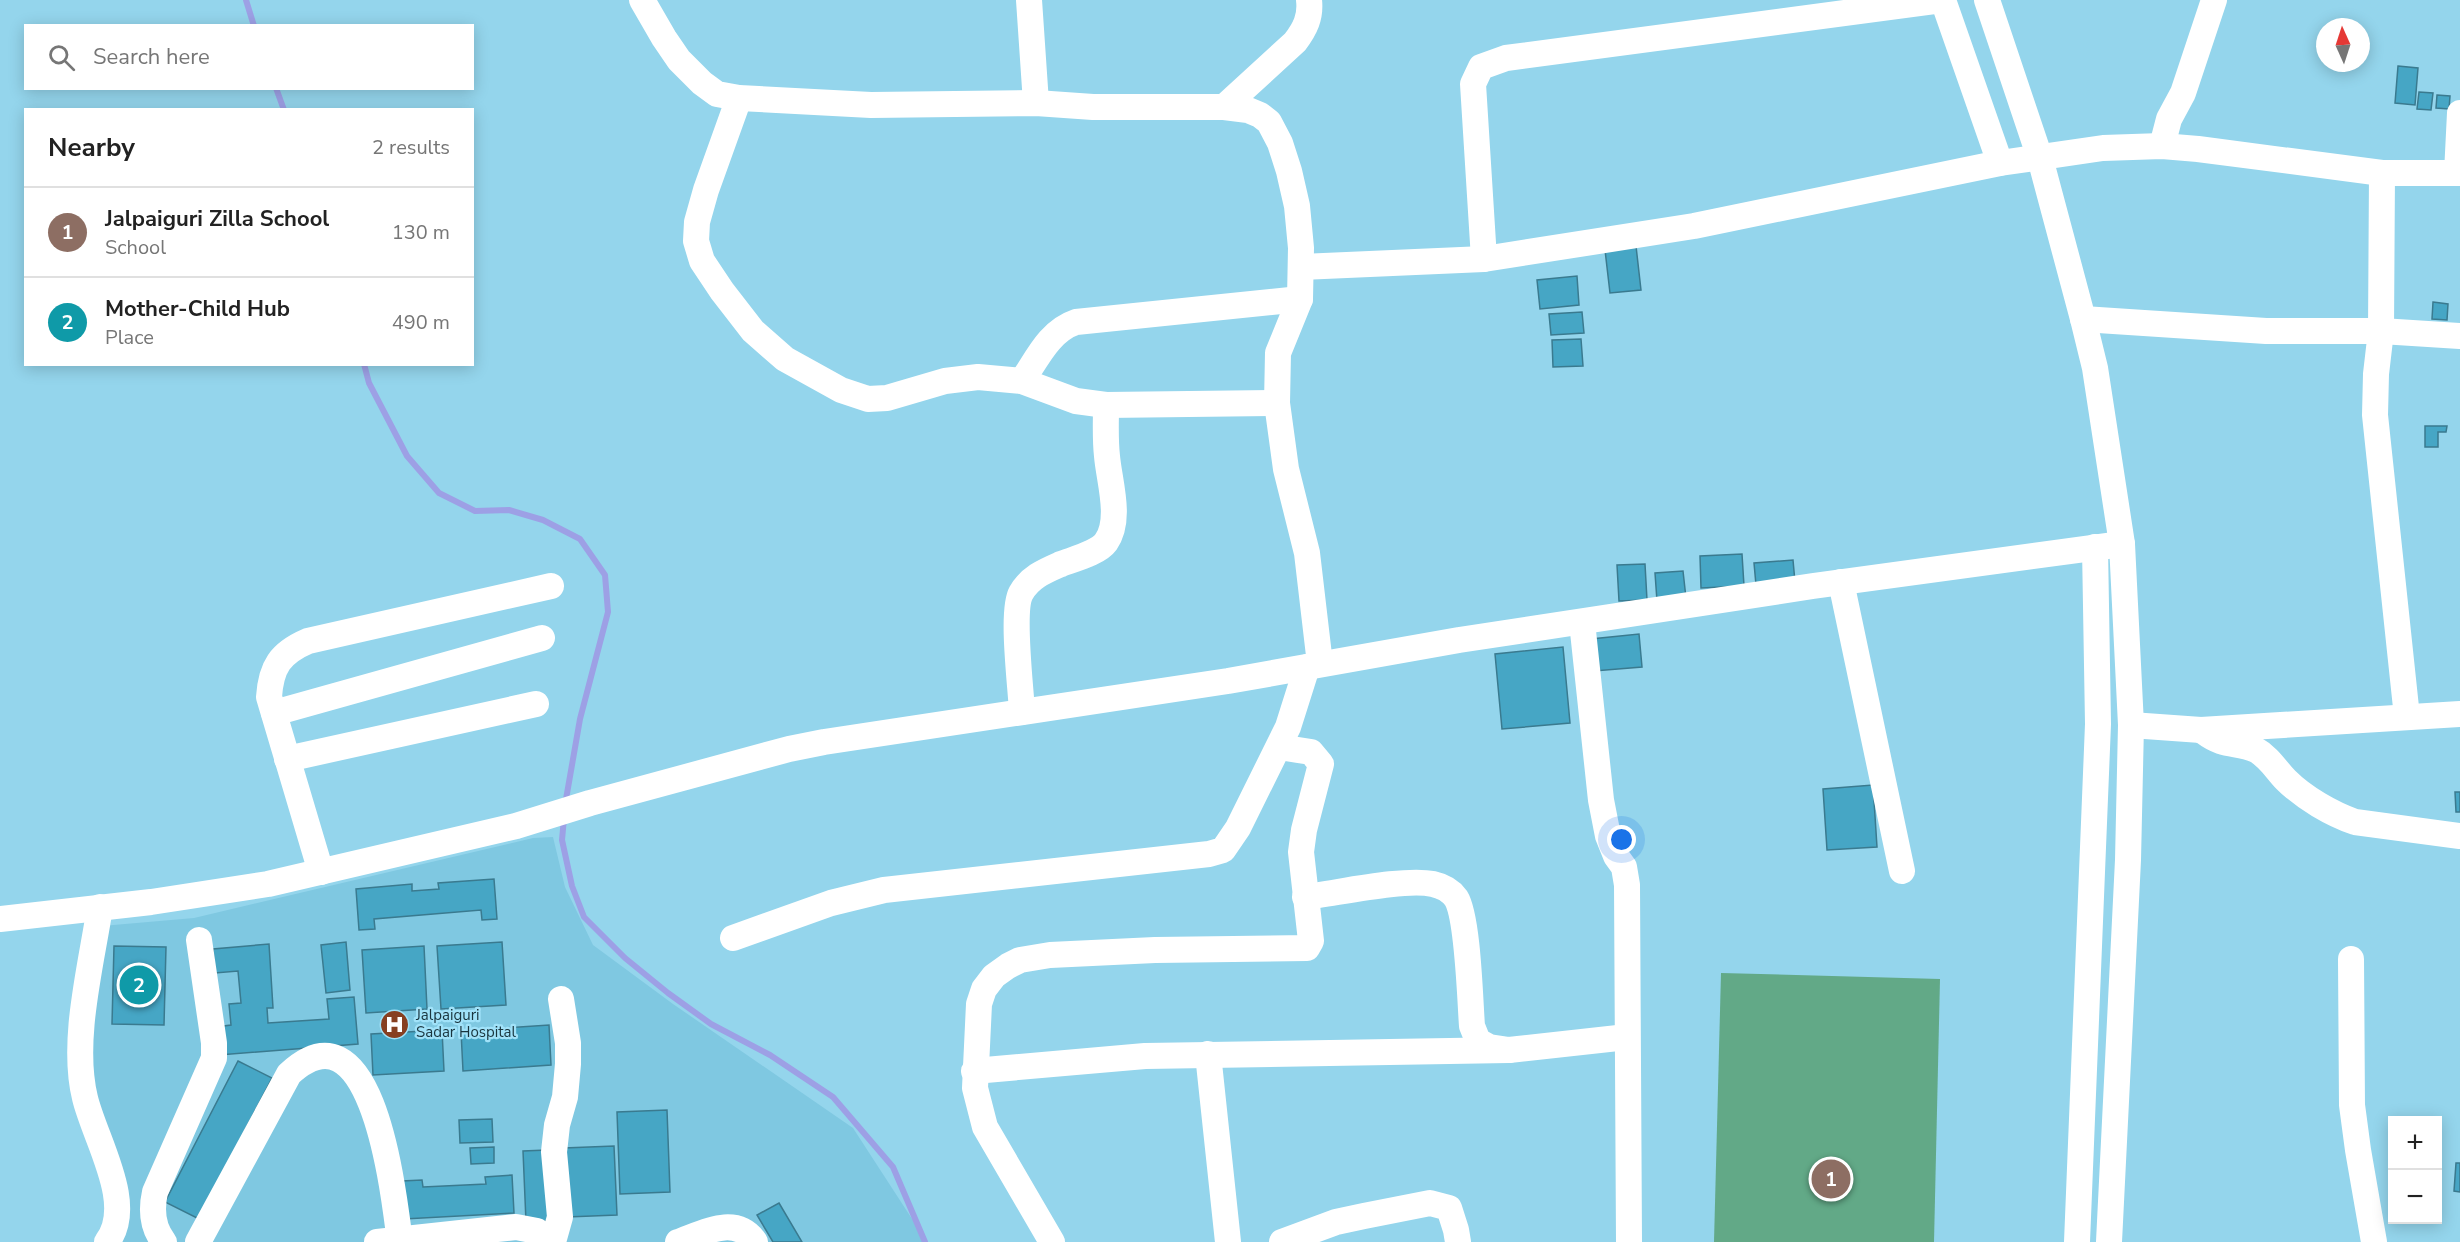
<!DOCTYPE html>
<html lang="en">
<head>
<meta charset="utf-8">
<style>
  :root { --surface:#fff; --page:#f6f6f6; --text:#222; --muted:#767676; --line:#e0e0e0; --accent:#0f766e }
  body { margin:0; font-family:"Nunito Sans",sans-serif; background:var(--page); color:var(--text) }
  .controls { position:absolute; right:18px; bottom:18px; display:grid; overflow:hidden; border-radius:0px; box-shadow:0 3px 15px #0003 }
  .controls button { width:54px; height:54px; display:grid; place-items:center; padding:0; border:0; border-bottom:2px solid var(--line); background:var(--surface); color:var(--text); font:30px sans-serif }
  .compass { position:absolute; left:2316px; top:18px; width:54px; height:54px; border-radius:50%; background:var(--surface); box-shadow:0 3px 15px #0003; rotate:357deg }
  .you { position:absolute; left:1622px; top:840px; width:21px; height:21px; margin:-15px; border:4px solid #fff; border-radius:50%; background:#1a73e8; box-shadow:0 0 0 9px #1a73e833 }
  .badge { display:grid; place-items:center; width:39px; height:39px; border-radius:50%; background:var(--accent); color:#fff; font-size:20px; font-weight:700 }
  .pin { position:absolute; translate:-50% -50%; border:3px solid #fff; box-shadow:0 2px 6px #0006 }
  .list { margin:0; padding:0; list-style:none }
  h2 { display:flex; justify-content:space-between; align-items:center; height:78px; margin:0; padding:0 24px; font-size:26px }
  h2 small { font-size:20px; font-weight:400; color:var(--muted) }
  .list li { display:grid; grid-template-columns:39px 1fr auto; gap:18px; align-items:center; box-sizing:border-box; height:90px; padding:0 24px; border-top:2px solid var(--line) }
  .list b { display:block; font-size:22px; white-space:nowrap }
  .list p { margin:0; font-size:20px; white-space:nowrap; color:var(--muted) }
  .list em { font-size:20px; font-style:normal; color:var(--muted) }
  .icon { flex:none; width:33px; height:33px; fill:none; stroke:currentColor; stroke-width:2; stroke-linecap:round; stroke-linejoin:round }
  .map { position:relative; flex:none; width:2460px; height:1242px; overflow:hidden }
  .search { position:absolute; background:var(--surface); box-shadow:0 3px 15px #0003; left:24px; top:24px; width:450px; height:66px; display:flex; align-items:center; gap:15px; box-sizing:border-box; padding:0 21px; border-radius:0px; color:var(--muted); font-size:22px }
  .panel { position:absolute; background:var(--surface); box-shadow:0 3px 15px #0003; left:24px; top:108px; width:450px; height:258px; border-radius:0px }
  .map>svg:first-child { display:block }
  .built { fill:#7fc8e1 }
  .green { fill:#62a987 }
  .lines { fill:none; stroke-linecap:round; stroke-linejoin:round }
  .stream { stroke:#9da0e5; stroke-width:6 }
  .building { fill:#46a6c5; stroke:#3a7a8f; stroke-width:1.5 }
  .minor { stroke:#fff; stroke-width:26 }
  .labels { text-anchor:middle; dominant-baseline:central; stroke-width:4.5; stroke-linejoin:round; paint-order:stroke }
  .poi-label { font-size:15px; fill:#1a353e; stroke:#a1e2f9; text-anchor:start }
</style>
</head>
<body>
<div class="map">
<svg width="2460" height="1242" viewBox="0 0 2460 1242">
  <rect width="100%" height="100%" fill="#94d5ec"/>
  <polygon class="built" points="553,837 565,887 593,945 673,1004 853,1128 927,1242 111,1242 84,1044 102,926 194,918 533,838"/>
  <polygon class="green" points="1721,973 1940,979 1934,1242 1714,1242"/>
  <g class="lines">
    <g class="stream">
      <polyline points="246,0 254,26"/>
      <polyline points="276,88 284,110"/>
      <polyline points="364,364 369,383 407,456 439,493 475,511 509,510 543,520 580,539 605,575 608,612 580,719 565,805"/>
      <polyline points="564,818 562,840 572,886 584,917 625,958 668,993 711,1024 770,1055 833,1097 893,1167 925,1242"/>
    </g>
  </g>
  <g class="building">
    <polygon points="2398,66 2418,68 2415,105 2395,103"/>
    <polygon points="2419,92 2433,93 2431,110 2417,109"/>
    <polygon points="2437,95 2450,96 2449,109 2436,108"/>
    <polygon points="1636,246 1641,290 1610,293 1605,250"/>
    <polygon points="1577,276 1579,305 1540,309 1537,280"/>
    <polygon points="2433,302 2448,304 2447,320 2432,319"/>
    <polygon points="1582,312 1584,333 1551,335 1549,314"/>
    <polygon points="1581,339 1583,366 1553,367 1552,340"/>
    <polygon points="2425,426 2447,426 2446,432 2438,432 2438,447 2425,447"/>
    <polygon points="1742,554 1744,586 1701,588 1700,556"/>
    <polygon points="1793,560 1795,582 1756,585 1754,563"/>
    <polygon points="1645,564 1647,600 1619,601 1617,565"/>
    <polygon points="1683,571 1686,598 1657,601 1655,573"/>
    <polygon points="1639,634 1642,667 1594,671 1591,639"/>
    <polygon points="1563,647 1570,723 1502,729 1495,654"/>
    <polygon points="1873,785 1877,847 1827,850 1823,789"/>
    <polygon points="2455,792 2460,792 2460,812 2456,812"/>
    <polygon points="494,879 497,919 482,920 481,910 374,919 375,929 359,930 356,889 412,884 412,891 439,889 438,883"/>
    <polygon points="346,942 350,990 326,993 321,945"/>
    <polygon points="502,942 506,1005 441,1009 437,946"/>
    <polygon points="269,944 273,1008 267,1008 268,1023 329,1019 327,999 354,997 358,1044 219,1055 216,1027 231,1025 229,1004 241,1003 238,971 215,973 213,949"/>
    <polygon points="114,946 166,947 164,1025 112,1024"/>
    <polygon points="424,946 427,1009 366,1013 362,950"/>
    <polygon points="549,1025 551,1065 463,1071 461,1031"/>
    <polygon points="442,1030 444,1071 373,1075 371,1034"/>
    <polygon points="238,1061 272,1078 199,1219 165,1202"/>
    <polygon points="667,1110 670,1192 620,1194 617,1112"/>
    <polygon points="492,1119 493,1142 460,1143 459,1120"/>
    <polygon points="614,1146 617,1215 567,1217 564,1148"/>
    <polygon points="494,1147 494,1163 471,1164 470,1148"/>
    <polygon points="547,1150 550,1221 526,1222 523,1151"/>
    <polygon points="2456,1163 2460,1163 2460,1192 2454,1191"/>
    <polygon points="512,1175 514,1213 404,1219 402,1181 422,1180 423,1187 486,1184 485,1177"/>
    <polygon points="779,1203 802,1242 773,1242 757,1215"/>
  </g>
  <g class="lines">
    <g class="minor">
      <polyline points="642,0 664,38 679,60 702,83 717,94 739,98 871,105 1036,103 1093,107 1224,107 1248,110 1260,115 1269,122 1280,143 1289,171 1297,206 1301,248 1300,299 1278,353 1277,403 1286,469 1307,553 1320,664"/>
      <polyline points="1029,0 1036,103"/>
      <polyline points="1943,0 2000,163"/>
      <polyline points="1987,0 2040,158 2083,319 2095,368 2122,544 2131,725 2128,860 2109,1242"/>
      <polyline points="739,98 706,190 697,222 696,241 702,261 722,291 753,331 785,359 841,390 868,399 887,398 945,381 978,377 1022,381 1076,401 1106,405 1277,403"/>
      <path d="M 1224,107 L 1295,42 C 1305,29 1311,17 1309,0"/>
      <polyline points="2162,146 2169,119 2183,93 2214,0"/>
      <polyline points="2382,173 2381,331 2376,374 2375,415 2407,717"/>
      <polyline points="2457,173 2460,113"/>
      <polyline points="1484,259 1473,84 1481,67 1506,58 1942,0"/>
      <polyline points="1301,267 1484,259 1694,226 2000,163 2103,148 2162,146 2198,149 2382,173 2460,173"/>
      <polyline points="2083,319 2266,331 2381,331 2460,336"/>
      <path d="M 1022,381 C 1037,359 1049,331 1076,322 L 1300,299"/>
      <polyline points="1841,582 1902,871"/>
      <polyline points="1582,622 1601,800 1608,836 1616,856 1624,867 1627,885 1629,1242"/>
      <path d="M 1022,712 C 1021,688 1011,611 1021,593 C 1030,577 1045,571 1061,564 C 1074,559 1098,553 1106,542 C 1122,519 1109,481 1107,456 C 1105,439 1106,422 1106,405"/>
      <polyline points="274,713 542,638"/>
      <polyline points="2131,725 2201,730 2460,714"/>
      <path d="M 2204,732 C 2225,748 2237,741 2256,750 C 2269,757 2277,771 2286,780 C 2304,798 2332,814 2355,822 L 2460,836"/>
      <polyline points="287,759 536,704"/>
      <path d="M 321,872 L 269,697 C 271,667 280,653 308,641 L 551,586"/>
      <path d="M 1305,897 C 1338,893 1404,878 1433,884 C 1442,886 1451,891 1456,898 C 1468,917 1470,1000 1472,1026 L 1478,1041 L 1489,1047 L 1509,1050 L 1627,1037"/>
      <path d="M 100,907 C 91,966 71,1041 85,1098 C 95,1140 136,1204 107,1242"/>
      <polyline points="0,919 151,902 268,884 516,826 590,803 789,749 824,742 1228,681 1459,640 1813,586 2122,544"/>
      <polyline points="733,938 831,903 884,890 1209,854 1223,850 1238,828 1288,727 1307,667"/>
      <polyline points="2351,959 2352,1105 2358,1150 2374,1242"/>
      <polyline points="1208,1054 1228,1242"/>
      <polyline points="974,1071 1145,1056 1509,1050"/>
      <path d="M 164,1242 C 152,1227 151,1210 155,1192 L 214,1058 L 214,1043 L 199,940"/>
      <path d="M 198,1242 L 289,1074 C 374,995 394,1198 400,1242"/>
      <polyline points="377,1242 516,1227 537,1231 550,1242"/>
      <polyline points="553,1242 560,1217 554,1152 557,1125 565,1097 568,1064 568,1043 561,999"/>
      <path d="M 678,1242 C 703,1233 736,1214 755,1242"/>
      <polyline points="1052,1242 985,1127 975,1088 979,1004 984,989 994,976 1008,966 1020,960 1050,955 1155,950 1307,948 1311,941 1301,852 1304,830 1321,764 1311,752 1279,747"/>
      <polyline points="1282,1242 1336,1222 1364,1216 1430,1203 1449,1208 1456,1230 1458,1242"/>
      <polyline points="2077,1242 2098,724 2095,547"/>
    </g>
  </g>
  <defs>
    <symbol id="hospital-disc" viewBox="-11 -11 22 22"><circle r="9.5" fill="#873f21" stroke="#a1e2f9"/><path d="M-5-5h3v3.5h4V-5h3V5h-3V1.5h-4V5h-3Z" fill="#fff"/></symbol>
  </defs>
  <g fill-rule="evenodd">
    <use href="#hospital-disc" x="378" y="1008" width="33" height="33"/>
  </g>
  <g class="labels">
    <g class="poi-label">
      <text x="416" y="1015">Jalpaiguri<tspan x="416" dy="17">Sadar Hospital</tspan></text>
    </g>
  </g>
</svg>
<div class="controls">
<button>+</button>
<button>−</button>
</div>
<svg class="compass" viewBox="-18 -18 36 36"><path d="M0-13l5 13h-10z" fill="#e53935"/><path d="M0 13l5-13h-10z" fill="#767676"/></svg>
<div class="you"></div>
<div class="pin badge" style="left:1831px;top:1179px;background:#8d6e63">1</div>
<div class="pin badge" style="left:139px;top:985px;background:#0f9aa8">2</div>
<div class="search"><svg class="icon" aria-label="search" viewBox="0 0 24 24"><circle cx="10" cy="10" r="6"/><path d="M15 15l6 6"/></svg>Search here</div>
<section class="panel">
<h2>Nearby<small>2 results</small></h2>
<ul class="list">
<li><span class="badge" style="background:#8d6e63">1</span><div><b>Jalpaiguri Zilla School</b><p>School</p></div><em>130 m</em></li>
<li><span class="badge" style="background:#0f9aa8">2</span><div><b>Mother-Child Hub</b><p>Place</p></div><em>490 m</em></li>
</ul>
</section>
</div>
</body>
</html>
